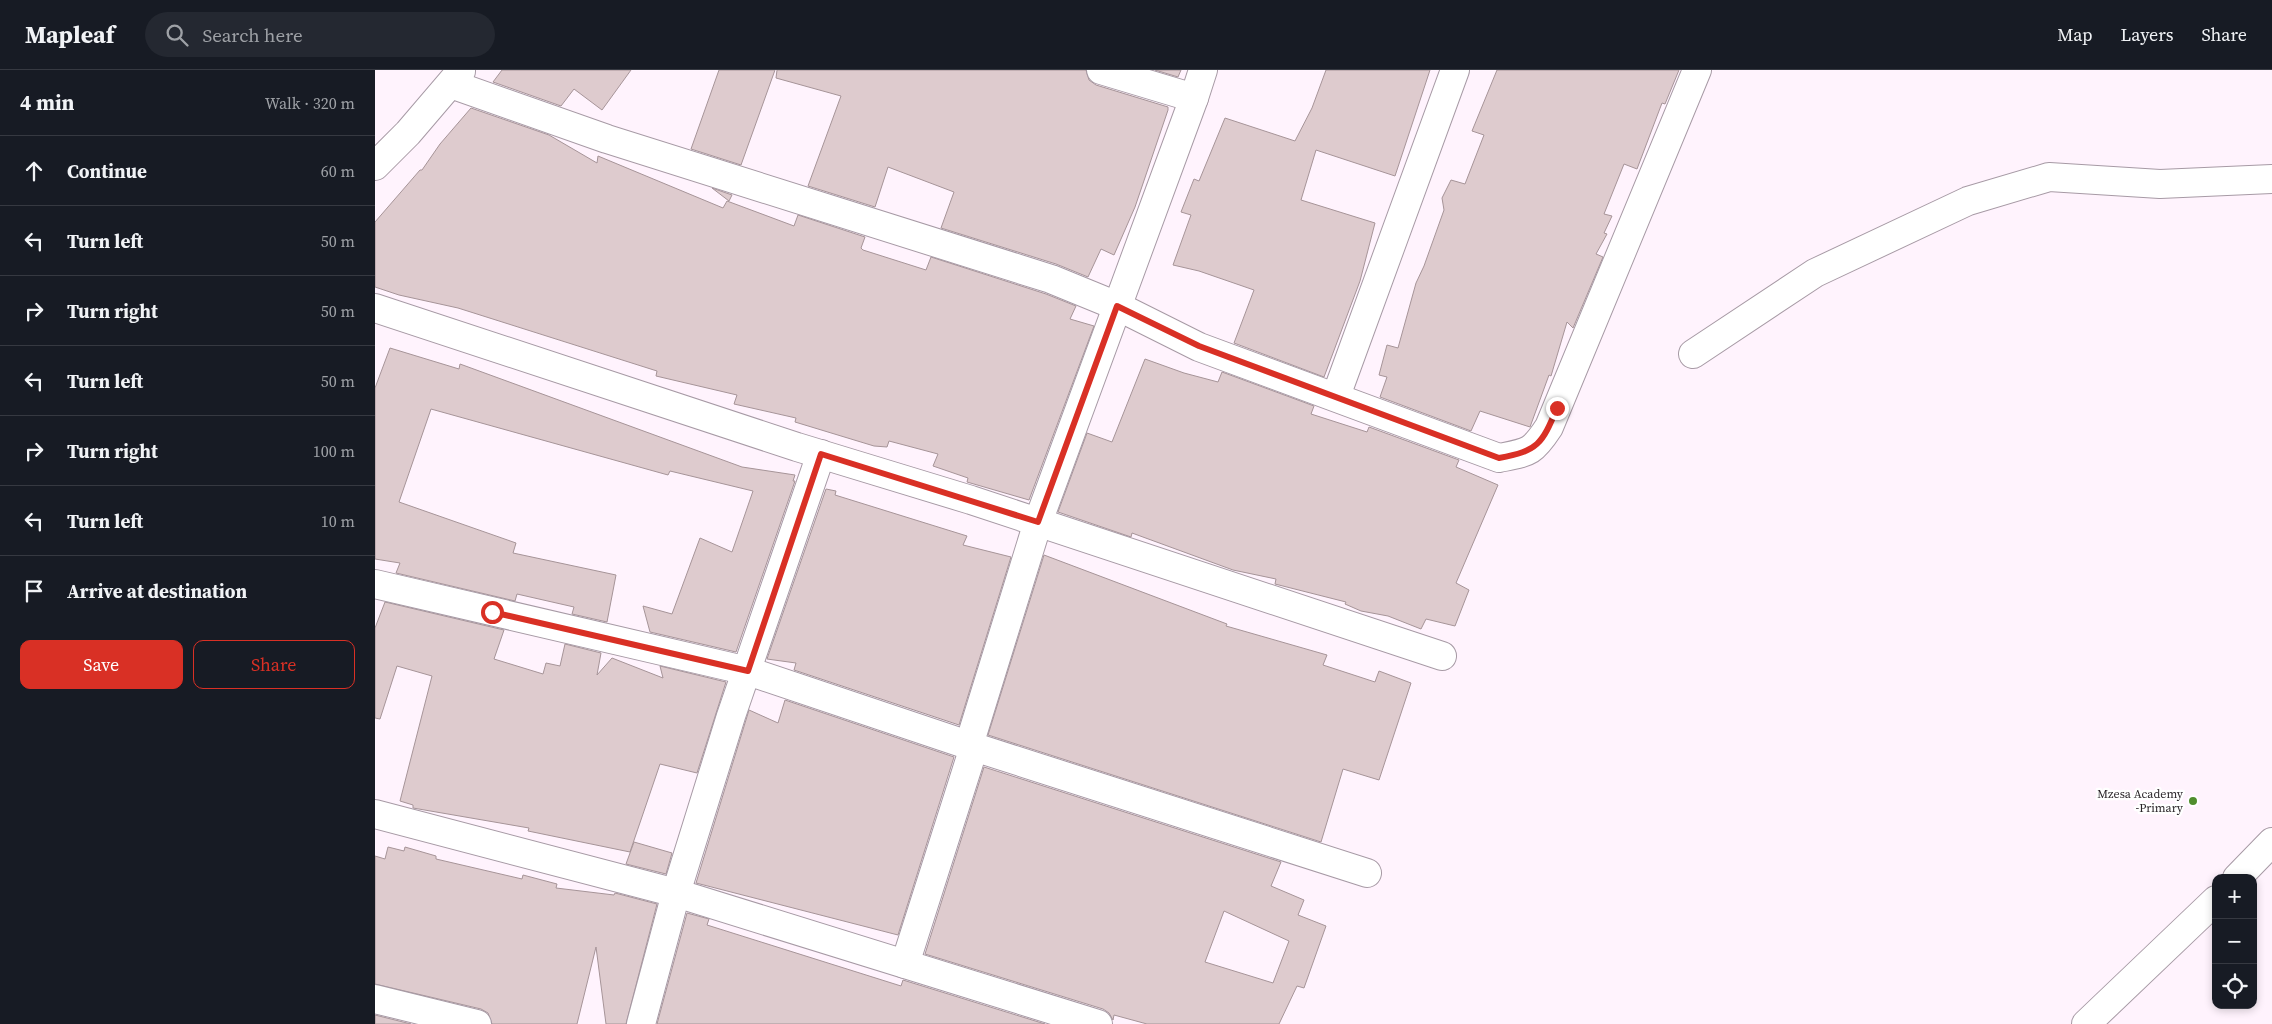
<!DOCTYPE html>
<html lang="en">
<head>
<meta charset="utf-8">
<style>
  :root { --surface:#171b24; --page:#242831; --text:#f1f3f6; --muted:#9ea1a6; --line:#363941; --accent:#d93025 }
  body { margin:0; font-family:"Source Serif 4",serif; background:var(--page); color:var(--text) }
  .controls { position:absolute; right:15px; bottom:15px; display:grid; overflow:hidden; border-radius:10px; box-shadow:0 2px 8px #0003 }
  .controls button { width:45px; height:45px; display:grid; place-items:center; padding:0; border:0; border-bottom:1px solid var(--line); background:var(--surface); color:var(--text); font:25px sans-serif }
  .stop { position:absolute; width:15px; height:15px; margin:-11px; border:4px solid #d93025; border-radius:50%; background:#fff }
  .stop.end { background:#d93025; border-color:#fff; box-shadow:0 1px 5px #0008 }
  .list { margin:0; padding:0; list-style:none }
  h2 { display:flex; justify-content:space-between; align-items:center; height:65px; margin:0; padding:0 20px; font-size:21px }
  h2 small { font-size:16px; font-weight:400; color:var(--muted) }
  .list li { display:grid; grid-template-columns:32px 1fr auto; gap:15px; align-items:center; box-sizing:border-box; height:70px; padding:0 20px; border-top:1px solid var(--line) }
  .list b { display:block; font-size:19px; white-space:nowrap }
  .list em { font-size:16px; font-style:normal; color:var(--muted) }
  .actions { display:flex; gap:10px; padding:15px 20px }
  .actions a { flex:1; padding:11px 0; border:1px solid var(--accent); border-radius:10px; text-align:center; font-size:18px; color:var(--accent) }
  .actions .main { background:var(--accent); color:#fff }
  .icon { flex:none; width:28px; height:28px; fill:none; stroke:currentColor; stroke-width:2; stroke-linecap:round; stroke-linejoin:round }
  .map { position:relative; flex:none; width:1897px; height:954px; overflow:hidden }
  header { display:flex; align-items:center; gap:30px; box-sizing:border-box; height:70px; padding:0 25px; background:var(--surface); border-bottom:1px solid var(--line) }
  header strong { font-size:24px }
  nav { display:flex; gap:28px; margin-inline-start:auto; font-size:18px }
  .search { width:350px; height:45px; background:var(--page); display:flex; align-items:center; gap:12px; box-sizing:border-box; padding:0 18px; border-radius:28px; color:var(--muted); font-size:19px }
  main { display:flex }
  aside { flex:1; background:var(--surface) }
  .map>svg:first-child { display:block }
  .building { fill:#decbce; stroke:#a69498; fill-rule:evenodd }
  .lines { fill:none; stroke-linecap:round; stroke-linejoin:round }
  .minor-casing { stroke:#a79aa5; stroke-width:30 }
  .minor { stroke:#fff; stroke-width:28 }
  .route { stroke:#d93025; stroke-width:6 }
  .poi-dot { fill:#508d2d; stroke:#fff; stroke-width:2 }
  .labels { text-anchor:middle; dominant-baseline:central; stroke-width:4.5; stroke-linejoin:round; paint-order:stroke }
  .poi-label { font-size:12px; fill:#292428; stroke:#fff; text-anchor:end }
</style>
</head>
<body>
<header>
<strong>Mapleaf</strong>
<div class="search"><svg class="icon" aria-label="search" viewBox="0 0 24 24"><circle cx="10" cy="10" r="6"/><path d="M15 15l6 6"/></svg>Search here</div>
<nav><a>Map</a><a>Layers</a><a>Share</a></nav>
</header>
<main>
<aside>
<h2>4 min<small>Walk · 320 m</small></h2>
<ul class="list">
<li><svg class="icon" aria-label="ahead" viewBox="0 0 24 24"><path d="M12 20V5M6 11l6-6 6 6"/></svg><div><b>Continue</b></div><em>60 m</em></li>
<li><svg class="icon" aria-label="left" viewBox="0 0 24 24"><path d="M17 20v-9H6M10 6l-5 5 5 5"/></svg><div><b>Turn left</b></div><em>50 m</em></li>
<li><svg class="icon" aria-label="right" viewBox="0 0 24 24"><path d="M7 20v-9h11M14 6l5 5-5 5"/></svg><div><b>Turn right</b></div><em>50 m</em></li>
<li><svg class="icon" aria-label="left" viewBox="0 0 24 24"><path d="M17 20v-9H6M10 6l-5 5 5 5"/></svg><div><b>Turn left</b></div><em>50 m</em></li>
<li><svg class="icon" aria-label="right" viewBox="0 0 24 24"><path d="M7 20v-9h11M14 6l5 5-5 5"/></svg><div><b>Turn right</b></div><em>100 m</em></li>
<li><svg class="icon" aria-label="left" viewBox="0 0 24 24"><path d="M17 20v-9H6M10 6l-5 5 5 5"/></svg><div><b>Turn left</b></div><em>10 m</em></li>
<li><svg class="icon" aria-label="arrive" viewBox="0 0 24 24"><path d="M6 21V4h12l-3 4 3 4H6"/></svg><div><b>Arrive at destination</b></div></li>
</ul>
<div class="actions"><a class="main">Save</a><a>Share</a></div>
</aside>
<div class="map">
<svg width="1897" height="954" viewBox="0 0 1897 954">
  <rect width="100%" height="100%" fill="#fff3fd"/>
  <g class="building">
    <polygon points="127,0 256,0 227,40 199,19 186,36 118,12"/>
    <polygon points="344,0 400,0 366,95 316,79"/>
    <polygon points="402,0 711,0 714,10 721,15 793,37 793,40 760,137 739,185 726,179 713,207 681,194 566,158 579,122 513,97 500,137 433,116 466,26 401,8"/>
    <polygon points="780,0 806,0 803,7"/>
    <polygon points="951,0 1055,0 1020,106 941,80 926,130 1000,153 985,211 949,307 859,273 879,220 824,201 798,195 816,145 806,142 819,109 824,111 850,48 920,71 937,38"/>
    <polygon points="1122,0 1304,0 1290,34 1287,33 1262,99 1249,94 1229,144 1237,146 1229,163 1232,164 1221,184 1228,187 1198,258 1192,252 1176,306 1174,305 1155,357 1105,341 1096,361 1005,327 1012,307 1004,305 1012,275 1023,278 1041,213 1049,196 1069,140 1067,128 1076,110 1090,114 1109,65 1097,61"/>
    <polygon points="96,38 174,65 222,93 223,86 348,138 352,131 419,156 423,145 490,167 486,178 488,180 551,200 556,187 671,224 701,236 695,249 719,256 654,430 592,412 593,408 558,396 563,384 514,371 512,377 499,376 420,352 421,348 359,334 362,325 281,306 282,301 83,238 24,225 0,217 0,152 45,100 47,100 65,74"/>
    <polygon points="337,118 357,125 354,131"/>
    <polygon points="15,278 84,299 85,294 367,397 420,405 418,411 420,411 361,582 275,562 268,536 297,544 325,468 357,482 378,421 295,401 293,405 56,339 24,432 141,473 138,483 241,505 232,552 197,544 199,537 142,524 140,531 21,503 25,493 0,489 0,318"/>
    <polygon points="770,289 809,303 843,312 847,302 939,336 936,344 992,362 994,357 1084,390 1081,397 1123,415 1081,513 1094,520 1080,556 1051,549 1046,559 1013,546 986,541 970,534 971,532 900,514 901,509 858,500 757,463 756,467 683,442 712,363 737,372"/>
    <polygon points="451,419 461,421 460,425 592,466 588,475 636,487 584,655 419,600 421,593 392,589"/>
    <polygon points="669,485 852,554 851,556 952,585 948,595 1000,612 1004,601 1036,613 1004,710 968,699 946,772 613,665"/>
    <polygon points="10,532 129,560 119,589 168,604 171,593 185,596 190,574 226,583 222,605 237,588 288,608 285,596 351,612 322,703 285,694 255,782 153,761 154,758 38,738 38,735 25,731 57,606 22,596 5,649 0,648 0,558"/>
    <polygon points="410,630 579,687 523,865 321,813 374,640 403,653"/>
    <path d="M 609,697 L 906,792 L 896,816 L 929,830 L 923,845 L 951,856 L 929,918 L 922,916 L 904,954 L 772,954 L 739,945 L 738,950 L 734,943 L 728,939 L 550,884 ZM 849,841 L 914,871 L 898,913 L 830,892 Z"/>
    <polygon points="259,772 297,783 291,804 251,794"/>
    <polygon points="13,777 29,781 30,777 61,786 61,789 147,809 148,805 182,814 181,818 239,825 240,823 282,834 251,954 231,954 221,877 202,954 117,954 113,943 106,939 0,914 0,786 10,789"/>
    <polygon points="312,843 334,849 332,855 526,916 528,910 670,954 282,954"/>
    <polygon points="0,945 36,954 0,954"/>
  </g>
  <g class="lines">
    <defs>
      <g id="minor">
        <polyline points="726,0 819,28"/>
        <path d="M 76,14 L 232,69 L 676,209 L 742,236 L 824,277 L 1124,388 C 1154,382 1157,383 1174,357 L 1322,0"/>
        <polyline points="0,96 33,63 86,1"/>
        <polyline points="0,238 422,377 596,430 1067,586"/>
        <polyline points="1318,284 1440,203 1593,131 1674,107 1785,114 1897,109"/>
        <polyline points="961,326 1080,0"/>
        <polyline points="0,514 373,601 599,677 992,803"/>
        <polyline points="594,675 663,452 819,28 828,0"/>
        <polyline points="0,744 301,823 723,954"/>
        <polyline points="1862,808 1897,772"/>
        <polyline points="530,894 599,677"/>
        <polyline points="0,929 102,954"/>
        <polyline points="266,954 301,823 356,646 446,384"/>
        <polyline points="1711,954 1841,830"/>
      </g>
    </defs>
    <use href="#minor" class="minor-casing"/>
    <use href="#minor" class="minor"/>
  </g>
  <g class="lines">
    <path class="route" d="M 117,542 L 373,601 L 446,384 L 663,452 L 742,236 L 824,276 L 1124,388 C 1163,381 1167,374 1182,338"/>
  </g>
  <circle class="poi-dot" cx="1818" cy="731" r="5"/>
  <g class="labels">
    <g class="poi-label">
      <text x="1808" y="724">Mzesa Academy<tspan x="1808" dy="14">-Primary</tspan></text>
    </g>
  </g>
</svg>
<div class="controls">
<button>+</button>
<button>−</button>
<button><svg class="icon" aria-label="locate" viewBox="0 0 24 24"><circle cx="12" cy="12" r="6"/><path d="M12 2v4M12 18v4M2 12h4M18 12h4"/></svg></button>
</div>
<div class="stop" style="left:117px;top:542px"></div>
<div class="stop end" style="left:1182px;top:338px"></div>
</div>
</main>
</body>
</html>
